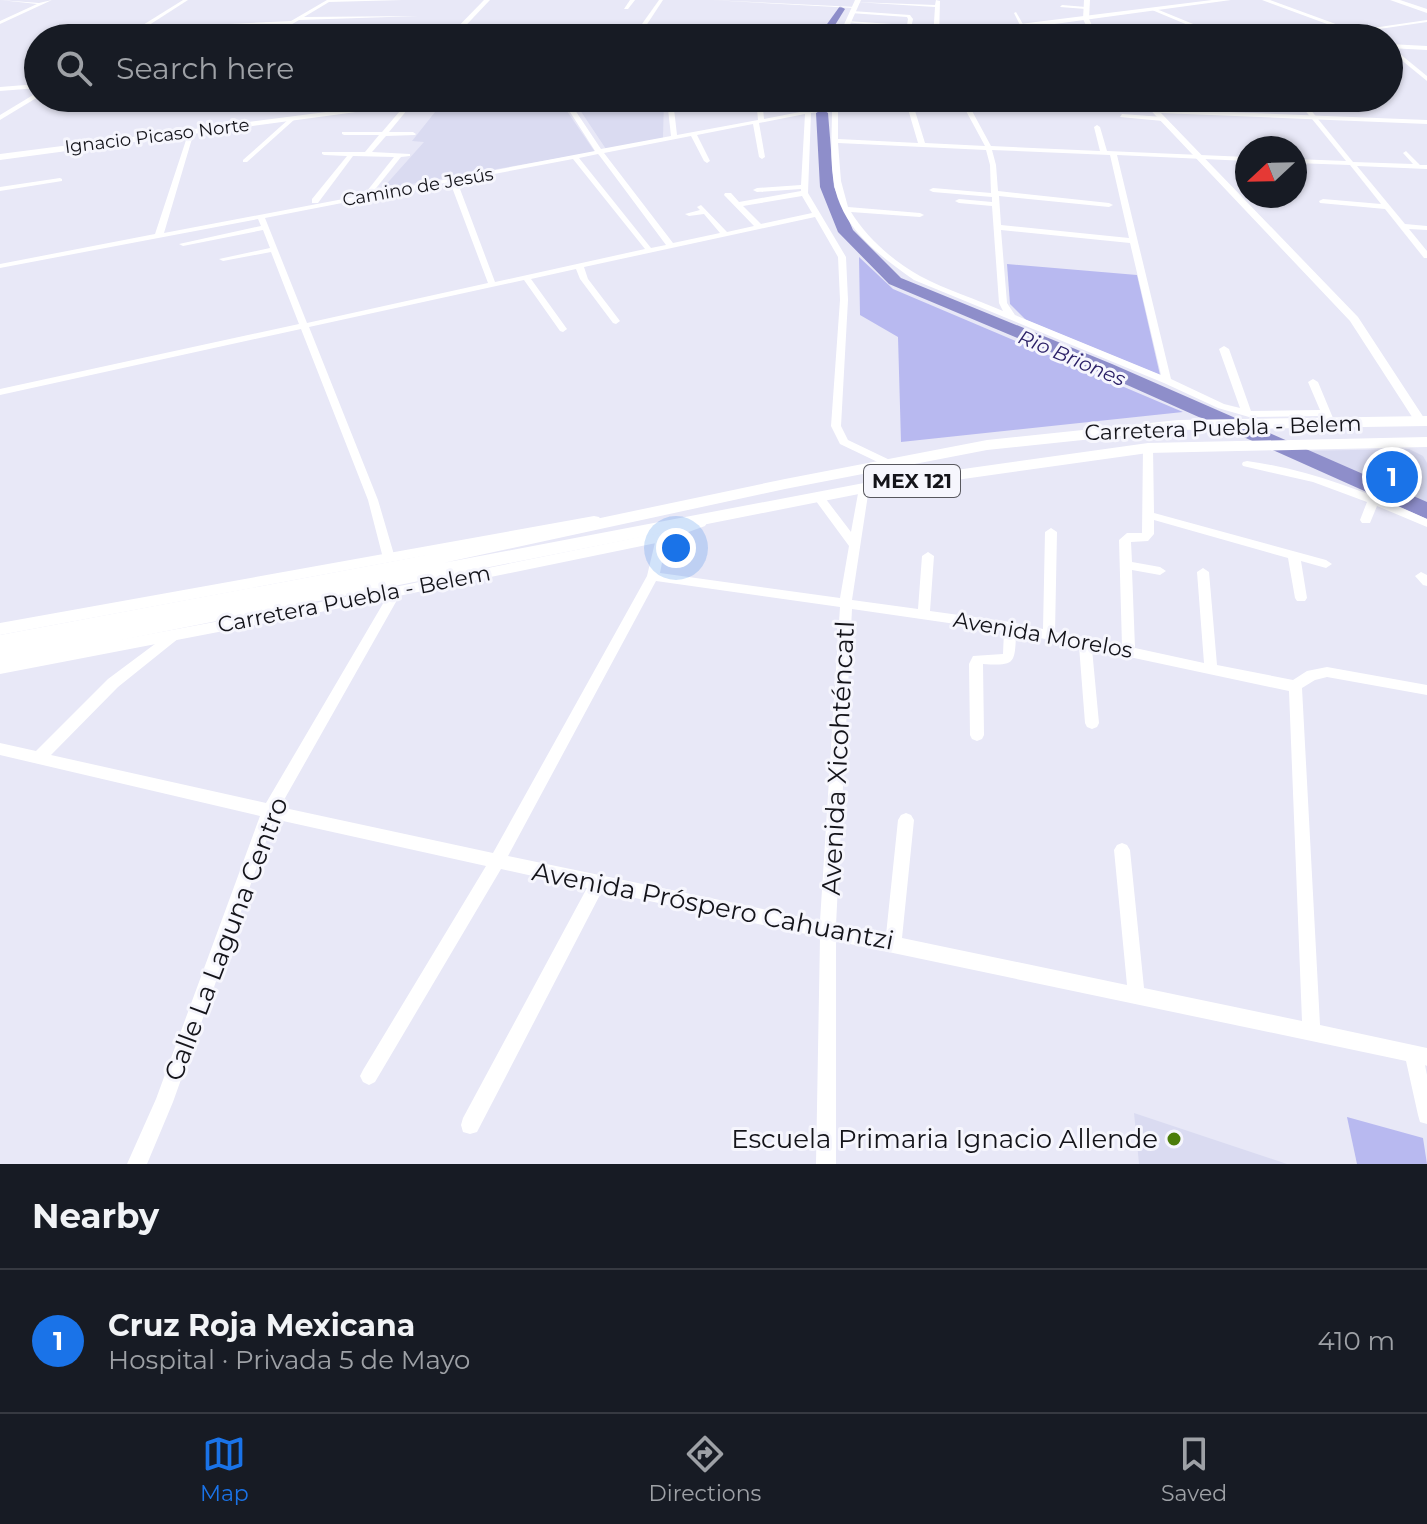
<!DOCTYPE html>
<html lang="en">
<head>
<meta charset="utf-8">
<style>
  :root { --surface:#171b24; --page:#20242c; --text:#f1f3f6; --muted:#9ea1a6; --line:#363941; --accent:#1a73e8 }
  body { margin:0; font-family:Montserrat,sans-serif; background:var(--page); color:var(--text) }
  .compass { position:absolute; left:1235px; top:136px; width:72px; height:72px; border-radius:50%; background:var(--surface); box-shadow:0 2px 6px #0004; rotate:248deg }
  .you { position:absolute; left:676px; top:548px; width:28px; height:28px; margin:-20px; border:6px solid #fff; border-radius:50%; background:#1a73e8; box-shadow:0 0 0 12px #1a73e833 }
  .badge { display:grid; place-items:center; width:52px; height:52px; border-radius:50%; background:var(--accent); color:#fff; font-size:26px; font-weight:700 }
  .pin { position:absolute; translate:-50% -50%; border:4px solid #fff; box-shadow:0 2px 8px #0006 }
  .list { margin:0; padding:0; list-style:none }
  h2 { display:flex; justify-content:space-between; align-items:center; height:104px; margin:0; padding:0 32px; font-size:34px }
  h2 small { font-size:26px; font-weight:400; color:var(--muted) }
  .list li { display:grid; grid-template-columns:52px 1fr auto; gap:24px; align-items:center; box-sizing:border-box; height:144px; padding:0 32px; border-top:2px solid var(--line) }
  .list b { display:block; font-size:30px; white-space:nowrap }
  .list p { margin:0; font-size:26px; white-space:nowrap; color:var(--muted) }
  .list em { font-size:26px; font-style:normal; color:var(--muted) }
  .icon { flex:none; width:44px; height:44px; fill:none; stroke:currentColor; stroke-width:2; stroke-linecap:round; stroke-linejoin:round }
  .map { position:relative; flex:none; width:1427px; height:1164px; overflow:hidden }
  .search { position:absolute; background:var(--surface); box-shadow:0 2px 6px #0004; left:24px; right:24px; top:24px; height:88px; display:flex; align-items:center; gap:20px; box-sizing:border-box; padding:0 28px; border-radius:44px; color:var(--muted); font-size:30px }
  .sheet { height:248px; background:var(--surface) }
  nav { display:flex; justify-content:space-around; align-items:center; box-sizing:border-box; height:112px; border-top:2px solid var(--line); background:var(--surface); font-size:22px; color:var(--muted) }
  nav a { display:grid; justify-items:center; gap:4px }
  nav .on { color:var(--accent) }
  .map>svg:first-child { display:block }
  .built { fill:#dadbf1 }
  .green { fill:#b8b9f0 }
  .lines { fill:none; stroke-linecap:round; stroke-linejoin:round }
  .river { fill:#8e8eca; fill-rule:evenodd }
  .minor { fill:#fff; fill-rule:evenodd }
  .tertiary { fill:#fff; fill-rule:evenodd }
  .secondary { fill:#fff; fill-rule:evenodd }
  .primary { fill:#fff; fill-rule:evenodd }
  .poi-dot { fill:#4c7d0a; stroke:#f6f6fd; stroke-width:3 }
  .labels { text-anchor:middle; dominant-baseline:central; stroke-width:6; stroke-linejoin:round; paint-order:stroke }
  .far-street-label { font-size:18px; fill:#14141a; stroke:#f6f6fd }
  .far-water-label { font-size:20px; font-style:italic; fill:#2b2067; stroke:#f6f6fd }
  .shield { fill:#f6f6fd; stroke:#58585e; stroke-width:2 }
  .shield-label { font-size:20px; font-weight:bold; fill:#14141a }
  .street-label { font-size:22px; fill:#14141a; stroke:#f6f6fd }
  .near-street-label { font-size:26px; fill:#14141a; stroke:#f6f6fd }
  .near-poi-label { font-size:26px; fill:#14141a; stroke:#f6f6fd; text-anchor:end }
</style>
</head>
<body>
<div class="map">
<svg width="1427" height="1164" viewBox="0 0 1427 1164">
  <rect width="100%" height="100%" fill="#e8e8f7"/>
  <g class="built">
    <polygon points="472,98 558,98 595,152 382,189 424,142 412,141 443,102"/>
    <polygon points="572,98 664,98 663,138 606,149"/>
    <polygon points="1409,449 1423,456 1427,463 1427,507 1297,451"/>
    <polygon points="1134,1113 1287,1164 1139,1164"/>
  </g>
  <g class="green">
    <polygon points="859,257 893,289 1183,412 901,442 898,337 860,315"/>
    <polygon points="1007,264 1137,275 1160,375 1026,320 1010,304"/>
    <polygon points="1347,1117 1423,1138 1427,1164 1357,1164"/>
  </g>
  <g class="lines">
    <g class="river">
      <polygon points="840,6 845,9 827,38 817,38"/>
      <polygon points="822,109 828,113 834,187 853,230 901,278 1112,364 1427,502 1427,519 1098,372 889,284 838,232 820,187 816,113"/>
    </g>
    <g class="minor">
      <polygon points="0,0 39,3 52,0 0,24 0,21 37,4"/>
      <polygon points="183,0 188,0 129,38 122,38"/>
      <polygon points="327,0 403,0 329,2 304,17 419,16 299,20 274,35 466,27 469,29 282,38 241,38 269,35 287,24 231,25 229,24 291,21"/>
      <polygon points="630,0 635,0 628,9 624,9"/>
      <polygon points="659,0 663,0 638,38 632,38"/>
      <polygon points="710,0 856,7 854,8"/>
      <polygon points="936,0 940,1 939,38 933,38 935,7 855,2 935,5"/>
      <polygon points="1062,5 1086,7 1088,8 1086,9 1060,7"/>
      <polygon points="1154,8 1225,37 1226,38 1219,38 1152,10"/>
      <polygon points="852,11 910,15 913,19 909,38 903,38 906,28 845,22 847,21 907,25 908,19 907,17 850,13"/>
      <polygon points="1016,12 1024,26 1020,25 1014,13"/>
      <polygon points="1427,20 1427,22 1318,38 1304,38"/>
      <polygon points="1015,34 1017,37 995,38"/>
      <polygon points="1389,44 1427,46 1427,50 1389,48"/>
      <polygon points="38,84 38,88 0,91 0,87"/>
      <polygon points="38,92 38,97 0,120 0,115"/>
      <polygon points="411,98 417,98 389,132 413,132 416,134 415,135 386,136 372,152 410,154 410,156 401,157 373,192 371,193 367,191 394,157 353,156 318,203 312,203 312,199 347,156 324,155 322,154 322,152 365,152 379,135 344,135 342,134 342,132 382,132"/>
      <path d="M 561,98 L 567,98 L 601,149 L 671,136 L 668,109 L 671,107 L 674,109 L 677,135 L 758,120 L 756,98 L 762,98 L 764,119 L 805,111 L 806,100 L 808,98 L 815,98 L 812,101 L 812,110 L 832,107 L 832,98 L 838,98 L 838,106 L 892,98 L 911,98 L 925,143 L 985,146 L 959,98 L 965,98 L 991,146 L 1100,151 L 1094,127 L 1097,125 L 1100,127 L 1107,151 L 1247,157 L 1247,161 L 1117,155 L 1171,379 L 1224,404 L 1240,408 L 1219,349 L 1224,346 L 1229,349 L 1251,411 L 1320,410 L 1308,382 L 1313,379 L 1318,382 L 1333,418 L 1328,421 L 1324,420 L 1322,416 L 1249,417 L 1218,408 L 1164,383 L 914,280 C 886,260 853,237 840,204 C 828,176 832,140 832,110 L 811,113 L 808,193 L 846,257 L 848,300 L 841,426 L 848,440 L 894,462 L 895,464 L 894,466 L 886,466 L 840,444 L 831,426 L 840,300 L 838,257 L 815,217 L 584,267 L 588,279 L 620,321 L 616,324 L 613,323 L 580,279 L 576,269 L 531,279 L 567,329 L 563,332 L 560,331 L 524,280 L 309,327 L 378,500 L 395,558 L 389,562 L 383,558 L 368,500 L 301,329 L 0,395 L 0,389 L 299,324 L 271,252 L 223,261 L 219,259 L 270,248 L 263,230 L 183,246 L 179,244 L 261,226 L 258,219 L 0,268 L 0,264 L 155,234 L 189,131 L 194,132 L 164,233 L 595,151 ZM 905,99 L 918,143 L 838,139 L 838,109 ZM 805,114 L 801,185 L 757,188 L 753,190 L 757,192 L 801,189 L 801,191 L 739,202 L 731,193 L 725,193 L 724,195 L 754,226 L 727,232 L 701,205 L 697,207 L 700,210 L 685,214 L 689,216 L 704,214 L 720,233 L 673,243 L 604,153 L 691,136 L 704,161 L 707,163 L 710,161 L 697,135 L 753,124 L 759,157 L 762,159 L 765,157 L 759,123 ZM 838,143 L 986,150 L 990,165 L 991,193 L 933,188 L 929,190 L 933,192 L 992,197 L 992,202 L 959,199 L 955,201 L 959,203 L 992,206 L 999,303 L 1003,311 C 976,299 946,290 920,276 C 894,262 866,237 851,212 L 920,217 L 924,215 L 920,213 L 848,207 L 841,181 ZM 992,150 L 1110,155 L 1129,238 L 1001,225 L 999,196 L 1109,207 L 1113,205 L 1109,203 L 998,191 L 996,165 ZM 598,154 L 599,155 L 666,245 L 651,248 L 579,158 ZM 573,159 L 645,249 L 495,282 L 457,181 ZM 450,182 L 488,283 L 307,323 L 265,218 ZM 802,196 L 812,213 L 761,224 L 743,206 ZM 1001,230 L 1130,243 L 1161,375 L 1015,315 L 1007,303 Z"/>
      <polygon points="1295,98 1301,98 1353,162 1413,164 1403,153 1406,151 1420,165 1427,165 1427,169 1357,166 1405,224 1427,226 1427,230 1409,229 1427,251 1427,258 1424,258 1385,209 1320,203 1319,201 1323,199 1381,204 1350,165 1295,163 1295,159 1346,161"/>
      <polygon points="1122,114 1163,117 1166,119 1163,121 1120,117"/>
      <polygon points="290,118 295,119 247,162 243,162 243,160"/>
      <polygon points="60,178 62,179 62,181 0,191 0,187"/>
      <path d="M 1148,445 L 1153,448 L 1154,513 L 1326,560 L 1332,564 L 1326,568 L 1301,561 L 1307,598 L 1305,601 L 1297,601 L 1295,598 L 1288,558 L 1154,520 L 1154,534 L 1148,541 L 1131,542 L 1132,562 L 1160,567 L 1166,571 L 1160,575 L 1132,570 L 1135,648 L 1204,663 L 1197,572 L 1203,568 L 1209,572 L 1217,665 L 1293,680 L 1307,671 L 1327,667 L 1427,685 L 1427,695 L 1327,677 L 1315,680 L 1302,688 L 1320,1025 L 1427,1048 L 1427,1066 L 1425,1065 L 1427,1075 L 1427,1124 L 1420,1122 L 1418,1115 L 1406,1061 L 836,941 L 836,1164 L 816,1164 L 820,937 L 602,891 L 477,1132 L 470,1134 L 463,1132 L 461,1125 L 463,1118 L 587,888 L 501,869 L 375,1082 L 369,1085 L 363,1082 L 360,1076 L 363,1070 L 486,866 L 274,819 L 173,1102 L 147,1164 L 127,1164 L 156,1099 L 260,816 L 0,755 L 0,743 L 36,751 L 108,679 L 171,632 L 179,632 L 181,635 L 179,638 L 118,687 L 51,755 L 266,803 L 391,590 L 395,589 L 401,593 L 280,807 L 493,853 L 647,576 L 657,534 L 665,534 L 667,537 L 660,573 L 840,598 L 849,546 L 813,497 L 814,494 L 822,494 L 851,532 L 859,488 L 864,484 L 869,488 L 852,600 L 918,609 L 922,556 L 928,552 L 934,556 L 930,611 L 1010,622 L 1043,629 L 1045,532 L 1051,528 L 1057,532 L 1055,632 L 1082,637 L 1085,636 L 1122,646 L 1119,540 L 1127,533 L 1142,533 L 1143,448 ZM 656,581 L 840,607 L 820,921 L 508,856 ZM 852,609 L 1004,631 L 1003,654 L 973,656 L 969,664 L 970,735 L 972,739 L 977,741 L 982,739 L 984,735 L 983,664 C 1015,666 1015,664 1016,633 L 1079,646 L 1085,723 L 1087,727 L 1092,729 L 1097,727 L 1099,723 L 1092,649 L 1289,691 L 1302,1021 L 1144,988 L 1130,850 L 1127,845 L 1122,843 L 1117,845 L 1114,850 L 1127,985 L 902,938 L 914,820 L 911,815 L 906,813 L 901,815 L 898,820 L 886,935 L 836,925 Z"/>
      <path d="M 1247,461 C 1311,470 1369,493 1427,519 L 1427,527 L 1377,506 L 1370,523 L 1362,523 L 1360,520 L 1367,502 L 1313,482 L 1243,466 L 1242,464 L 1243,462 Z"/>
      <polygon points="1421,572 1427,575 1427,586 1423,585 1415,576"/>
    </g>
    <g class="tertiary">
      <polygon points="1262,0 1270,0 1374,38 1365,38"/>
      <polygon points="1086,17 1089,19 1098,38 1092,38 1083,19"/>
      <polygon points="1389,45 1427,76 1427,81 1389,50"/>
      <polygon points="1139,98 1146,98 1156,109 1427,120 1427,124 1161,113 1358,317 1426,421 1424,423 1416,423 1350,321"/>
      <polygon points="594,516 599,517 601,520 599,523 0,635 0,623"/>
      <polygon points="700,518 705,520 707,523 705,526 661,542 306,615 0,674 0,662 306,605 659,533"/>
    </g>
    <g class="secondary">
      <polygon points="484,0 490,0 454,38 447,38"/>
      <polygon points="855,0 861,0 844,38 838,38"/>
      <polygon points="1084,0 1090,0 1089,19 1086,21 1083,19"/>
      <polygon points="391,98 399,98 389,109 383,109"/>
    </g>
    <g class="primary">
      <polygon points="1212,0 1231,0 952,38 907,38"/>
      <polygon points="1390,0 1400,0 1427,9 1427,13"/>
      <polygon points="435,98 460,98 0,160 0,154"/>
      <polygon points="1427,416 1427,426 1178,430 987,450 785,489 443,563 864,483 1148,443 1427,437 1427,447 1148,453 864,493 0,664 0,635 411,558 785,479 987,440 1178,420"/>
    </g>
  </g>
  <circle class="poi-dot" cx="1174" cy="1139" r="8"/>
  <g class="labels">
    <g class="far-street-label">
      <text transform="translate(157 136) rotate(-7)">Ignacio Picaso Norte</text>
      <text transform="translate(418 187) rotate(-10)">Camino de Jesús</text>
    </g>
    <g class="far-water-label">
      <text transform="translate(1072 358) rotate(23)">Rio Briones</text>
    </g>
    <rect class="shield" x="864" y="465" width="96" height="32" rx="6"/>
    <g class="shield-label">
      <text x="912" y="481">MEX 121</text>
    </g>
    <g class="street-label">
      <text transform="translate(1223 428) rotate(-2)">Carretera Puebla - Belem</text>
      <text transform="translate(354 599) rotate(-11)">Carretera Puebla - Belem</text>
      <text transform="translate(1043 635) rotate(10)">Avenida Morelos</text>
    </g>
    <g class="near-street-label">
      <text transform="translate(838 758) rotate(-87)">Avenida Xicohténcatl</text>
      <text transform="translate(713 906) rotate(11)">Avenida Próspero Cahuantzi</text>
      <text transform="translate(226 939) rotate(-69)">Calle La Laguna Centro</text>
    </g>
    <g class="near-poi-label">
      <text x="1158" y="1139">Escuela Primaria Ignacio Allende</text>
    </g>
  </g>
</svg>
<svg class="compass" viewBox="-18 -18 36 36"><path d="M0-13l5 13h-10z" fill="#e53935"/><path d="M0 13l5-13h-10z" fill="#9ea1a6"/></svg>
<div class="you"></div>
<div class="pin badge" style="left:1392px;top:477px">1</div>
<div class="search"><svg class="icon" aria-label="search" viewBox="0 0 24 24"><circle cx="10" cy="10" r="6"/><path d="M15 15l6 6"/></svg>Search here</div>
</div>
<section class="sheet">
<h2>Nearby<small></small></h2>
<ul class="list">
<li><span class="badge">1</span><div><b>Cruz Roja Mexicana</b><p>Hospital · Privada 5 de Mayo</p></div><em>410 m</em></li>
</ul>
</section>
<nav>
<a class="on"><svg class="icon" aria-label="map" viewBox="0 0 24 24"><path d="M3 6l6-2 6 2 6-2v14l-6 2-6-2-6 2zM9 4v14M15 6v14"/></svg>Map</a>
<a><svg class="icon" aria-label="directions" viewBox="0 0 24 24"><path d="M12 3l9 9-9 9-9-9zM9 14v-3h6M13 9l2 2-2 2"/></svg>Directions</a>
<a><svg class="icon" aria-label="saved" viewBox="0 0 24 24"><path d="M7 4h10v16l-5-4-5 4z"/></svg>Saved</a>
</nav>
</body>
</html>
